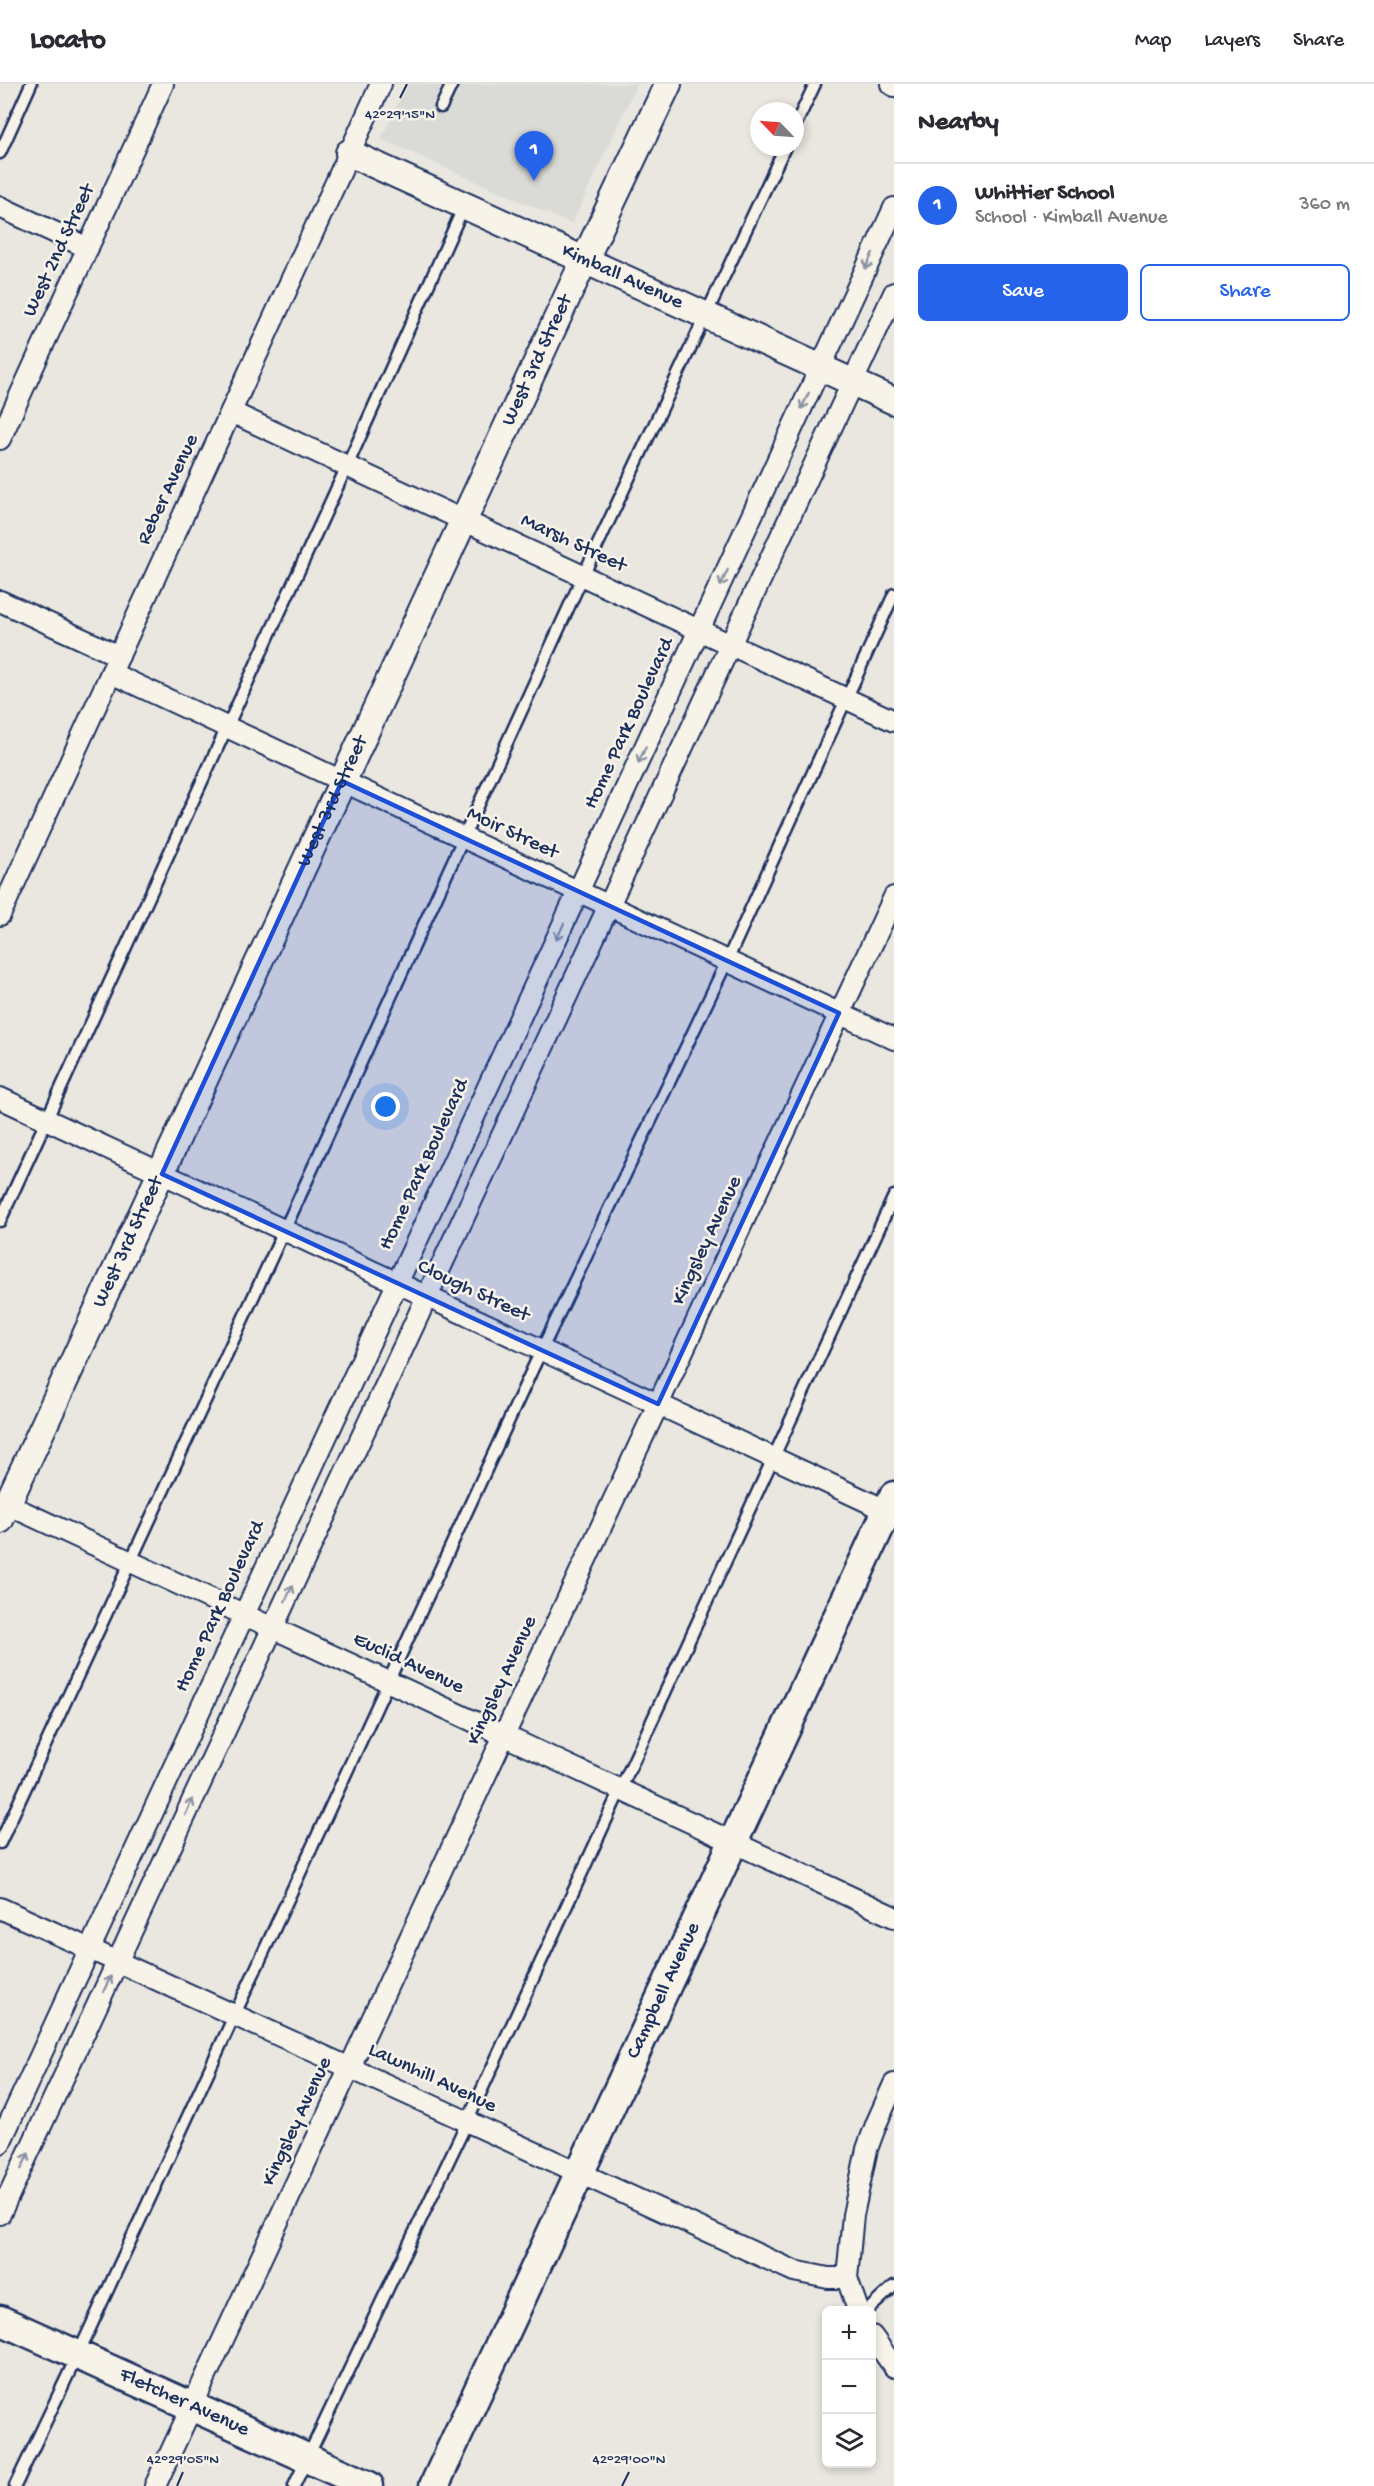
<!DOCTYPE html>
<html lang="en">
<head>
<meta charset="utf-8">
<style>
  :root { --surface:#fff; --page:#f2f2f3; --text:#2b2b33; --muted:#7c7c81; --line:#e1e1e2; --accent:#2563eb }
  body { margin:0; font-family:"Gochi Hand",sans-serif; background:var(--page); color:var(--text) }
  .controls { position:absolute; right:18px; bottom:18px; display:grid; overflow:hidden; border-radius:9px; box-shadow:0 3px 9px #0003 }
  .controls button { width:54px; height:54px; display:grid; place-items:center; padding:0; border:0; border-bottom:2px solid var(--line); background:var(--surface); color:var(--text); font:30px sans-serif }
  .compass { position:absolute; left:750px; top:18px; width:54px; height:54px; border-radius:50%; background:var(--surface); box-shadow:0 3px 9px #0003; rotate:295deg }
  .you { position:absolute; left:386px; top:1023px; width:21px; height:21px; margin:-15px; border:4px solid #fff; border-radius:50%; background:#1a73e8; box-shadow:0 0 0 9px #1a73e833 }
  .badge { display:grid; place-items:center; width:39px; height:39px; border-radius:50%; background:var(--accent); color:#fff; font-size:20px; font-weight:700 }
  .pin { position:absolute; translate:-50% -50px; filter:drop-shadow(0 2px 3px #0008) }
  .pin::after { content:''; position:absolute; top:32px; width:21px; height:18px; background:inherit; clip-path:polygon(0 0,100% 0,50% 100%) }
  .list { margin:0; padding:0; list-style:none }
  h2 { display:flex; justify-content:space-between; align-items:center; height:78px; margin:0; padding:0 24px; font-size:26px }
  h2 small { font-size:20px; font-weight:400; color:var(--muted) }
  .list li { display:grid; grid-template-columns:39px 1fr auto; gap:18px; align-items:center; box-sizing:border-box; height:84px; padding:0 24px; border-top:2px solid var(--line) }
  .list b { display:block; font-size:22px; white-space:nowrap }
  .list p { margin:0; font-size:20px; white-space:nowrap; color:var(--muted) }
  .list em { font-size:20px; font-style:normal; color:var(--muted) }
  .actions { display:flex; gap:12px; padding:18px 24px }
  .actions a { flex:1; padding:14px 0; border:2px solid var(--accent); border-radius:9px; text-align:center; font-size:21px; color:var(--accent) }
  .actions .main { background:var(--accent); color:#fff }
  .icon { flex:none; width:33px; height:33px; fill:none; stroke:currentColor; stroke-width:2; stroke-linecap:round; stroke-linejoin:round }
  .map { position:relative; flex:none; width:894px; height:2402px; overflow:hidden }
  header { display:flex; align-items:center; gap:36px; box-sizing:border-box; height:84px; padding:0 30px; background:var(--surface); border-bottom:2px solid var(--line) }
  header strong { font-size:28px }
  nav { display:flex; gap:33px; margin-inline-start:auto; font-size:21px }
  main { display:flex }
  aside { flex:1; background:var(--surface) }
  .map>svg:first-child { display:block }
  .built { fill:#dadad6 }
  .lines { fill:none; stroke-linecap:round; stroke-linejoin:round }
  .service-casing { stroke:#1b2f5e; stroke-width:15 }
  .minor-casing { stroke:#1b2f5e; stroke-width:24 }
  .tertiary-casing { stroke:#1b2f5e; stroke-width:30 }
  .secondary-casing { stroke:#1b2f5e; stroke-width:33 }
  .service { stroke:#f7f3e8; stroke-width:10 }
  .minor { stroke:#f7f3e8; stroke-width:20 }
  .tertiary { stroke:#f7f3e8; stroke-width:26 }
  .secondary { stroke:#f7f3e8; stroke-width:28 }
  .oneway { stroke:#8991a3 }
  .marked { fill:#1d4ed8; fill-opacity:0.2; stroke:#1d4ed8; stroke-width:4.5; stroke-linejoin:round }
  .ticks { fill:none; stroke:#1b2f5e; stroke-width:2 }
  .labels { text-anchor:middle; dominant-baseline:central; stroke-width:5; stroke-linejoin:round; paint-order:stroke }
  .street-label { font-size:21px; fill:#1b2f5e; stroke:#f7f3e8 }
  .ticks-label { font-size:15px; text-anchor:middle; fill:#1b2f5e; stroke:#f7f3e8; stroke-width:5; stroke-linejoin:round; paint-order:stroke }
</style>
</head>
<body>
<header>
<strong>Locato</strong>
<nav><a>Map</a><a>Layers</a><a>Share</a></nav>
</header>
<main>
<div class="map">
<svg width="894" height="2402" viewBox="0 0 894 2402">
  <rect width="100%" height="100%" fill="#eae7e0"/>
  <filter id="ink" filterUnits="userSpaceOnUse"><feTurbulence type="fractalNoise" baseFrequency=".0167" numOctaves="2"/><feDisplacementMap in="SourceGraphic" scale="12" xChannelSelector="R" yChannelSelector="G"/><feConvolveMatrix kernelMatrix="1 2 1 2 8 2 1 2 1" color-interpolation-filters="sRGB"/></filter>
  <g filter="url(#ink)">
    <polygon class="built" points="407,0 637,0 572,140 381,55"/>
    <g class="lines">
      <defs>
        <g id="service">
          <polyline points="441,23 452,0"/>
          <polyline points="795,42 815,0"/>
          <polyline points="0,69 31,0"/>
          <polyline points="0,1137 347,382 464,122"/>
          <polyline points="0,1759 294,1125 583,492 785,63"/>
          <polyline points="868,2226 894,2202"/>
          <polyline points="15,2402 86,2253 533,1284 727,877 894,510"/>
          <polyline points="294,2402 467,2038 894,1112"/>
        </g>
        <g id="minor">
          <polyline points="891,0 894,2"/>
          <polyline points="0,123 88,164"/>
          <polyline points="231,328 894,637"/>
          <polyline points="0,355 163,0"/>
          <polyline points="0,517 119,572"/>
          <polyline points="111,589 894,955"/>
          <polyline points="0,831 381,0"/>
          <polyline points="0,1014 894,1430"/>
          <polyline points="0,1417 894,1833"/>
          <polyline points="0,1824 794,2187 828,2194 847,2194"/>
          <polyline points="0,2059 894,124"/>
          <polyline points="0,2130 894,209"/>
          <polyline points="858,2226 847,2194 853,2131 867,2065 877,2038 894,2000"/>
          <polyline points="872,2252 894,2283"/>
          <polyline points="155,2402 894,813"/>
        </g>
        <g id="tertiary">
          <path id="s1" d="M 349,69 L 894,317"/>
          <path id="s2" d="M 0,1436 L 575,196 L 668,0"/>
        </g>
        <g id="secondary">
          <path id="s3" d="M 0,2236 L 369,2402"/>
          <path id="s4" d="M 434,2402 L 894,1412"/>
        </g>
      </defs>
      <use href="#service" class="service-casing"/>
      <use href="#minor" class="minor-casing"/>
      <use href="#tertiary" class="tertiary-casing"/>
      <use href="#secondary" class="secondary-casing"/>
      <use href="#service" class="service"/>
      <use href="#minor" class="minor"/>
      <use href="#tertiary" class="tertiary"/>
      <use href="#secondary" class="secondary"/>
    </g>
    <defs><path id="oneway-shaft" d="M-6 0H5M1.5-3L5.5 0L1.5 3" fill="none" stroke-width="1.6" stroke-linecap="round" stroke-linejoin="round" transform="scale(1.5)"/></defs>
    <g class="oneway">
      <use href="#oneway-shaft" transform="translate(869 177) rotate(115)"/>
      <use href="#oneway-shaft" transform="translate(805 317) rotate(115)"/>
      <use href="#oneway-shaft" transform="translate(724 494) rotate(115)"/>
      <use href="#oneway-shaft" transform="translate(642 671) rotate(115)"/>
      <use href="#oneway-shaft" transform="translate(560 848) rotate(115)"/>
      <use href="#oneway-shaft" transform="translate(289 1509) rotate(-65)"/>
      <use href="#oneway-shaft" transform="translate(189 1723) rotate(-65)"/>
      <use href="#oneway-shaft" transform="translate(107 1900) rotate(-65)"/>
      <use href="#oneway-shaft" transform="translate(25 2077) rotate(-65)"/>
    </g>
  </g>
  <path class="marked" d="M 342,697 L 839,929 L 658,1320 L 162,1090 Z"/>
  <path class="ticks" d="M 400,14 L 407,0M 177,2402 L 183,2388M 622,2402 L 629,2388"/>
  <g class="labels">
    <g class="street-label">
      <text transform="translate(60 167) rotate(-65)">West 2nd Street</text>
      <text stroke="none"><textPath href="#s1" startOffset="300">Kimball Avenue</textPath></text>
      <text stroke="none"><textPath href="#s2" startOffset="1278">West 3rd Street</textPath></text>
      <text transform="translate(169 406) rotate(-65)">Reber Avenue</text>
      <text transform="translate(573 460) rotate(25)">Marsh Street</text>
      <text transform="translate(630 640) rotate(-65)">Home Park Boulevard</text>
      <text stroke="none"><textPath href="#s2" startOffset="792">West 3rd Street</textPath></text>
      <text transform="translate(512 750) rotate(25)">Moir Street</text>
      <text transform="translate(425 1081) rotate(-65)">Home Park Boulevard</text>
      <text transform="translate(708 1157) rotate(-65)">Kingsley Avenue</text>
      <text stroke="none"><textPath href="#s2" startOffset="306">West 3rd Street</textPath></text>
      <text transform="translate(473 1208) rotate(25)">Clough Street</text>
      <text transform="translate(221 1523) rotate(-65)">Home Park Boulevard</text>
      <text transform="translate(408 1580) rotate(25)">Euclid Avenue</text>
      <text transform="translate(503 1597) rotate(-65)">Kingsley Avenue</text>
      <text stroke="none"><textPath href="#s4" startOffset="546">Campbell Avenue</textPath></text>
      <text transform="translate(432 1995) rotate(25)">Lawnhill Avenue</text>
      <text transform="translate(298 2038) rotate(-65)">Kingsley Avenue</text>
      <text stroke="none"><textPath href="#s3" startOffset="202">Fletcher Avenue</textPath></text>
    </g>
  </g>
  <g class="ticks-label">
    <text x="400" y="34">42°29'15"N</text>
    <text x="183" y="2379">42°29'05"N</text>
    <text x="629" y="2379">42°29'00"N</text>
  </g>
</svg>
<div class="controls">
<button>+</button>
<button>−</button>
<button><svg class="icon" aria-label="layers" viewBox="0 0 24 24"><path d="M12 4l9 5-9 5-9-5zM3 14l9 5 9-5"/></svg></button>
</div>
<svg class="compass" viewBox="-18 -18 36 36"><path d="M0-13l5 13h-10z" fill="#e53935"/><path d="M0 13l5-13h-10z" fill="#7c7c81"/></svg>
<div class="you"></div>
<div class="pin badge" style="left:534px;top:97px">1</div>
</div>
<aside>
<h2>Nearby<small></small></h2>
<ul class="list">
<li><span class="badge">1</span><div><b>Whittier School</b><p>School · Kimball Avenue</p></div><em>360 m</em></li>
</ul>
<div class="actions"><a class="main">Save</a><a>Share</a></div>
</aside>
</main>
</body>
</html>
